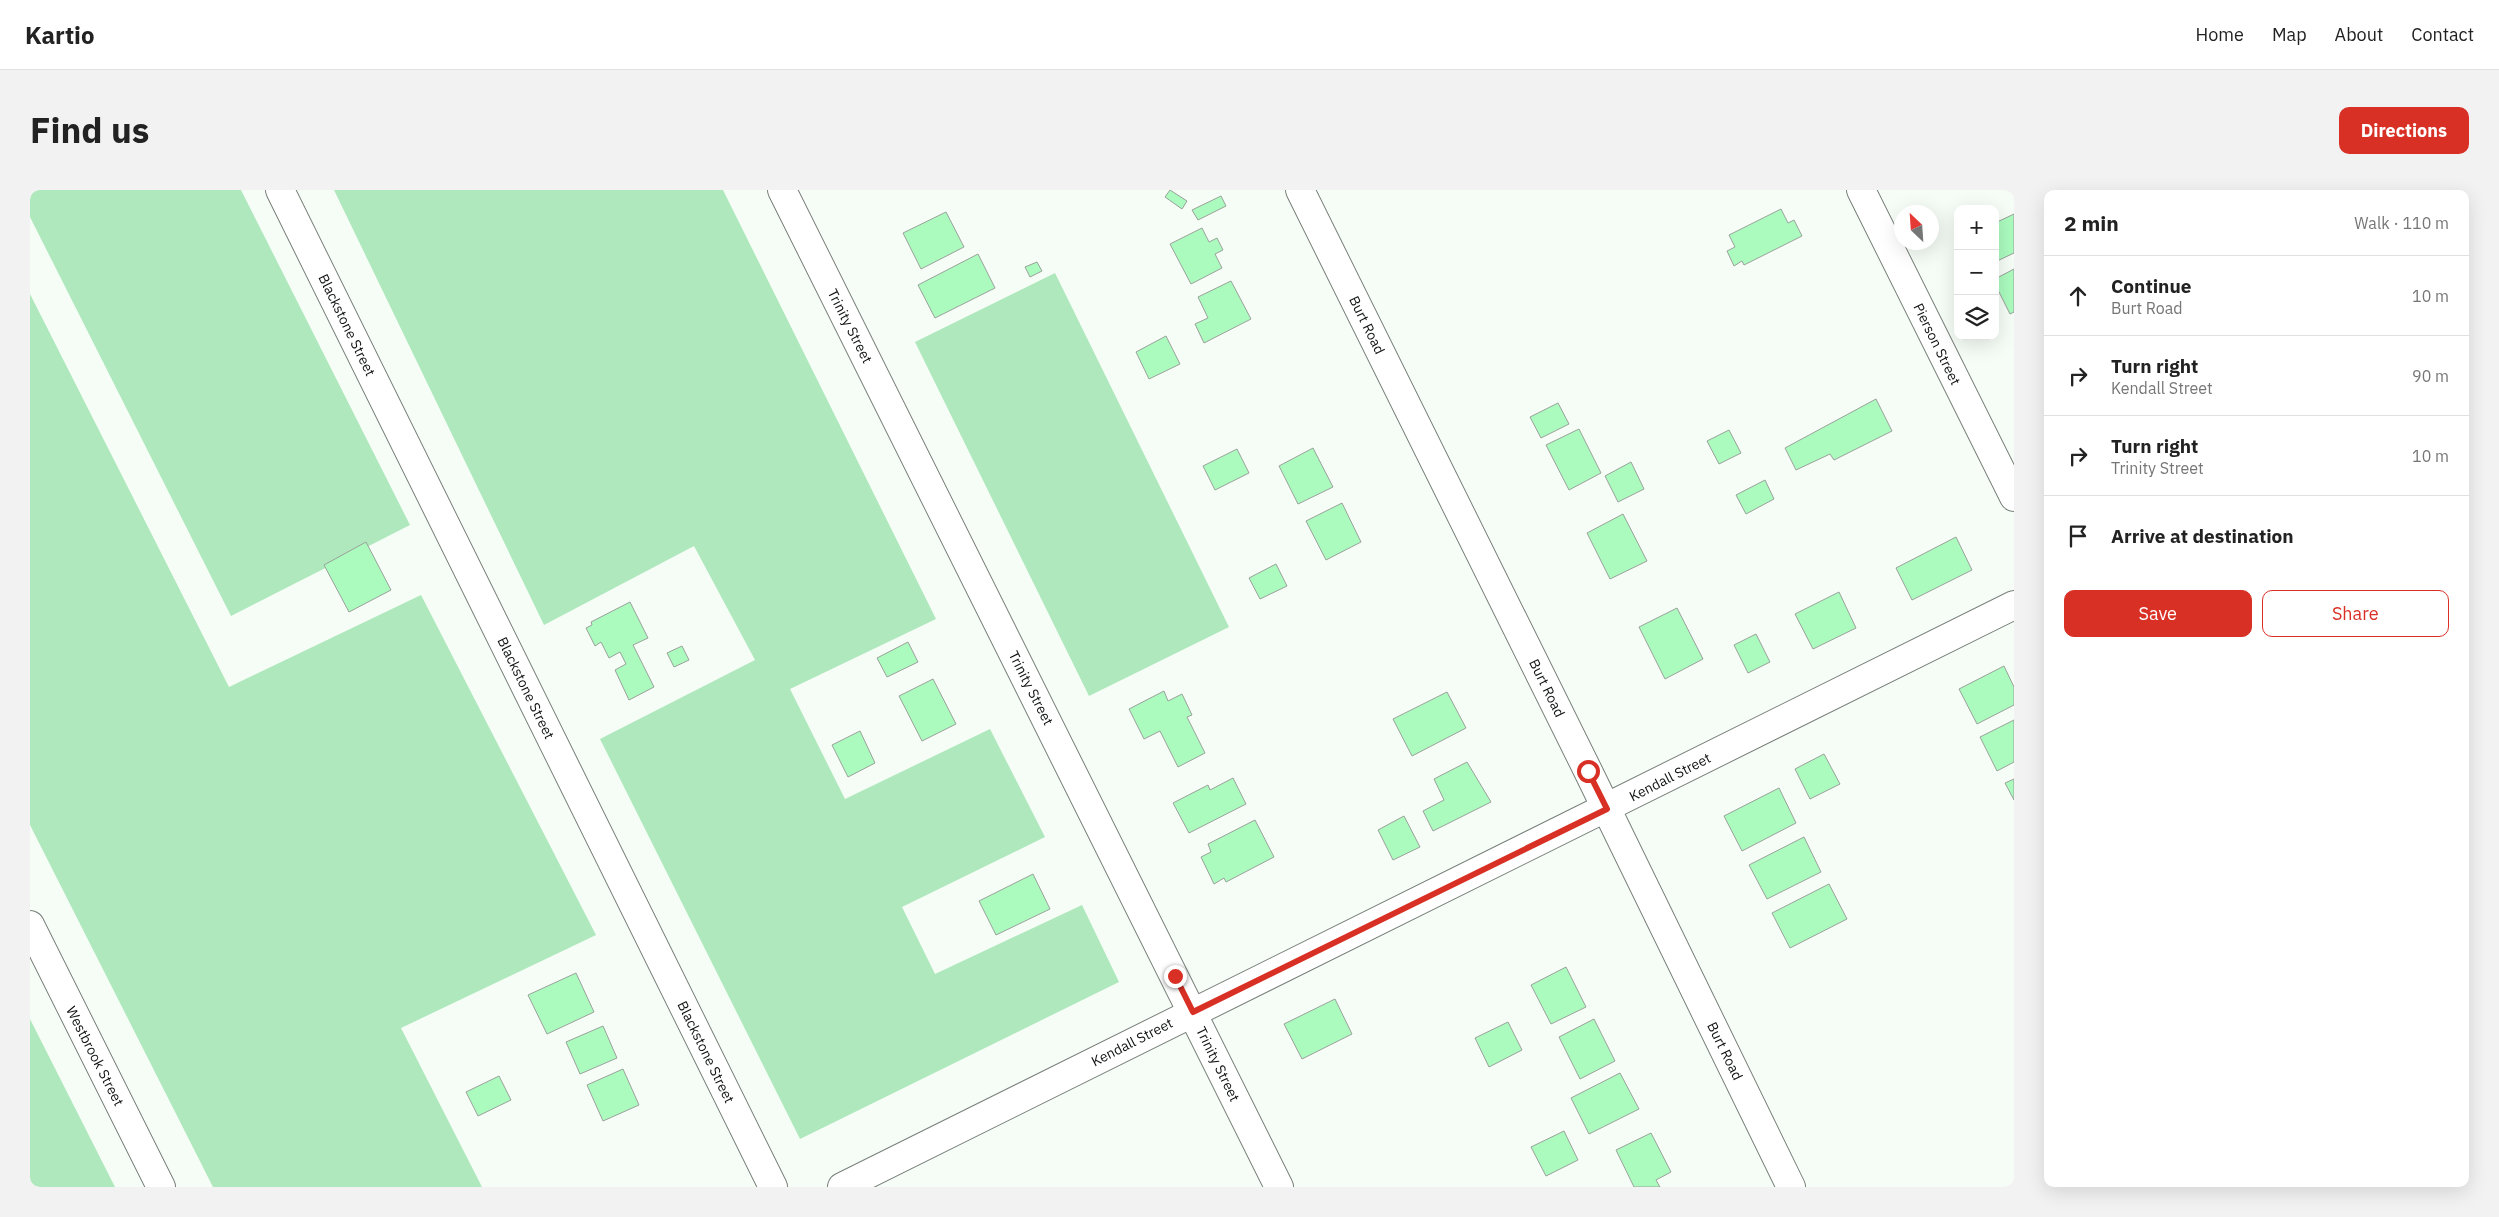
<!DOCTYPE html>
<html lang="en">
<head>
<meta charset="utf-8">
<style>
  :root { --surface:#fff; --page:#f2f2f2; --text:#222; --muted:#767676; --line:#e0e0e0; --accent:#d93025 }
  body { margin:0; font-family:"IBM Plex Sans",sans-serif; background:var(--page); color:var(--text) }
  .controls { position:absolute; right:15px; top:15px; display:grid; overflow:hidden; border-radius:10px; box-shadow:0 5px 20px #0002 }
  .controls button { width:45px; height:45px; display:grid; place-items:center; padding:0; border:0; border-bottom:1px solid var(--line); background:var(--surface); color:var(--text); font:25px sans-serif }
  .compass { position:absolute; left:1864px; top:15px; width:45px; height:45px; border-radius:50%; background:var(--surface); box-shadow:0 5px 20px #0002; rotate:335deg }
  .stop { position:absolute; width:15px; height:15px; margin:-11px; border:4px solid #d93025; border-radius:50%; background:#fff }
  .stop.end { background:#d93025; border-color:#fff; box-shadow:0 1px 5px #0008 }
  .list { margin:0; padding:0; list-style:none }
  h2 { display:flex; justify-content:space-between; align-items:center; height:65px; margin:0; padding:0 20px; font-size:21px }
  h2 small { font-size:16px; font-weight:400; color:var(--muted) }
  .list li { display:grid; grid-template-columns:32px 1fr auto; gap:15px; align-items:center; box-sizing:border-box; height:80px; padding:0 20px; border-top:1px solid var(--line) }
  .list b { display:block; font-size:19px; white-space:nowrap }
  .list p { margin:0; font-size:16px; white-space:nowrap; color:var(--muted) }
  .list em { font-size:16px; font-style:normal; color:var(--muted) }
  .actions { display:flex; gap:10px; padding:15px 20px }
  .actions a { flex:1; padding:11px 0; border:1px solid var(--accent); border-radius:10px; text-align:center; font-size:18px; color:var(--accent) }
  .actions .main { background:var(--accent); color:#fff }
  .icon { flex:none; width:28px; height:28px; fill:none; stroke:currentColor; stroke-width:2; stroke-linecap:round; stroke-linejoin:round }
  .map { position:relative; flex:none; width:1984px; height:997px; overflow:hidden; border-radius:10px }
  header { display:flex; align-items:center; gap:30px; box-sizing:border-box; height:70px; padding:0 25px; background:var(--surface); border-bottom:1px solid var(--line) }
  header strong { font-size:24px }
  nav { display:flex; gap:28px; margin-inline-start:auto; font-size:18px }
  .intro { display:flex; align-items:center; justify-content:space-between; box-sizing:border-box; height:120px; padding:0 30px }
  h1 { margin:0; font-size:35px }
  .button { padding:12px 22px; border-radius:10px; background:var(--accent); color:#fff; font-size:18px; font-weight:700 }
  main { display:flex; gap:30px; padding:0 30px }
  aside { flex:1; background:var(--surface); border-radius:10px; box-shadow:0 5px 20px #0002 }
  .map>svg:first-child { display:block }
  .green { fill:#afe8bc }
  .building { fill:#abfbbe; stroke:#9aa19b }
  .lines { fill:none; stroke-linecap:round; stroke-linejoin:round }
  .minor-casing { stroke:#79807a; stroke-width:30 }
  .minor { stroke:#fff; stroke-width:28 }
  .route { stroke:#d93025; stroke-width:6 }
  .labels { text-anchor:middle; dominant-baseline:central; stroke-width:4.5; stroke-linejoin:round; paint-order:stroke }
  .street-label { font-size:14px; fill:#101311; stroke:#fff }
</style>
</head>
<body>
<header>
<strong>Kartio</strong>
<nav><a>Home</a><a>Map</a><a>About</a><a>Contact</a></nav>
</header>
<div class="intro"><h1>Find us</h1><a class="button">Directions</a></div>
<main>
<div class="map">
<svg width="1984" height="997" viewBox="0 0 1984 997">
  <rect width="100%" height="100%" fill="#f5fdf6"/>
  <g class="green">
    <polygon points="0,0 211,0 380,335 201,426 0,27"/>
    <polygon points="304,0 693,0 906,429 760,499 815,609 960,539 1015,647 872,717 905,784 1052,715 1089,792 770,949 570,549 725,470 664,356 514,435"/>
    <polygon points="1025,83 1199,437 1059,506 885,152"/>
    <polygon points="0,104 199,497 391,405 566,745 371,838 452,997 183,997 0,635"/>
    <polygon points="0,829 85,997 0,997"/>
  </g>
  <g class="building">
    <polygon points="1140,0 1157,11 1152,19 1135,7"/>
    <polygon points="1191,6 1196,16 1168,30 1162,20"/>
    <polygon points="1751,19 1758,33 1764,30 1772,46 1714,75 1712,71 1704,76 1697,61 1705,57 1699,45"/>
    <polygon points="916,22 934,57 891,79 873,43"/>
    <polygon points="1984,24 1984,63 1965,72 1965,33"/>
    <polygon points="1172,38 1179,52 1187,48 1193,60 1185,64 1192,78 1161,94 1140,54"/>
    <polygon points="948,64 965,98 905,128 888,95"/>
    <polygon points="1007,72 1012,81 1000,87 995,77"/>
    <polygon points="1984,79 1984,122 1980,124 1965,94 1965,89"/>
    <polygon points="1201,91 1221,129 1174,153 1165,134 1178,128 1168,107"/>
    <polygon points="1136,146 1150,174 1119,189 1106,162"/>
    <polygon points="1846,209 1862,241 1804,270 1800,264 1766,280 1755,258"/>
    <polygon points="1528,213 1539,234 1511,248 1500,227"/>
    <polygon points="1549,239 1571,283 1539,300 1516,255"/>
    <polygon points="1699,240 1711,263 1689,274 1677,251"/>
    <polygon points="1283,258 1303,297 1268,314 1249,276"/>
    <polygon points="1207,259 1219,283 1185,300 1173,276"/>
    <polygon points="1601,272 1614,299 1588,312 1575,286"/>
    <polygon points="1735,290 1744,309 1716,324 1706,305"/>
    <polygon points="1312,313 1331,352 1296,370 1276,331"/>
    <polygon points="1593,324 1617,371 1580,389 1557,343"/>
    <polygon points="1926,347 1942,380 1882,410 1866,378"/>
    <polygon points="336,352 361,400 319,422 294,375"/>
    <polygon points="1246,374 1257,396 1230,409 1219,388"/>
    <polygon points="1809,402 1826,438 1783,459 1765,424"/>
    <polygon points="600,412 618,448 603,455 624,497 599,510 585,480 596,474 590,462 579,468 571,452 565,456 556,438 562,435 561,432"/>
    <polygon points="1647,418 1673,469 1635,489 1609,437"/>
    <polygon points="1726,444 1740,472 1718,483 1704,455"/>
    <polygon points="878,452 888,472 857,487 847,468"/>
    <polygon points="652,456 659,470 644,477 637,463"/>
    <polygon points="1974,476 1984,497 1984,515 1947,534 1929,499"/>
    <polygon points="903,489 926,534 892,551 869,506"/>
    <polygon points="1134,501 1138,511 1152,504 1162,525 1157,527 1175,563 1148,577 1130,541 1114,549 1099,519"/>
    <polygon points="1417,502 1436,538 1382,566 1363,529"/>
    <polygon points="1984,530 1984,572 1967,581 1950,547"/>
    <polygon points="830,541 845,573 818,587 802,555"/>
    <polygon points="1794,564 1810,594 1780,609 1765,579"/>
    <polygon points="1437,572 1461,612 1403,641 1393,621 1414,610 1404,589"/>
    <polygon points="1203,588 1216,614 1159,643 1143,613 1178,595 1180,600"/>
    <polygon points="1984,589 1984,610 1975,593"/>
    <polygon points="1749,598 1766,633 1712,661 1694,626"/>
    <polygon points="1374,626 1390,657 1363,670 1348,640"/>
    <polygon points="1225,630 1244,667 1196,692 1194,688 1184,694 1171,667 1181,662 1178,654"/>
    <polygon points="1774,647 1791,682 1737,709 1719,675"/>
    <polygon points="1003,684 1020,719 966,745 949,711"/>
    <polygon points="1799,694 1817,729 1760,758 1742,723"/>
    <polygon points="1536,777 1556,817 1521,834 1501,795"/>
    <polygon points="546,783 564,822 517,844 498,805"/>
    <polygon points="1305,809 1322,844 1272,869 1254,834"/>
    <polygon points="1564,829 1585,871 1550,889 1529,847"/>
    <polygon points="1478,832 1492,860 1459,877 1445,848"/>
    <polygon points="573,836 587,868 550,884 536,852"/>
    <polygon points="593,879 609,915 573,931 557,895"/>
    <polygon points="1590,883 1609,919 1559,944 1541,908"/>
    <polygon points="469,886 481,910 448,926 436,902"/>
    <polygon points="1534,941 1548,970 1516,986 1501,957"/>
    <polygon points="1621,943 1641,982 1626,990 1630,997 1604,997 1586,960"/>
  </g>
  <g class="lines">
    <defs>
      <g id="minor">
        <polyline points="250,0 743,997"/>
        <polyline points="752,0 1249,997"/>
        <polyline points="1270,0 1558,581 1761,997"/>
        <polyline points="1831,0 1984,307"/>
        <polyline points="0,735 131,997"/>
        <path d="M 812,997 C 1202,803 1594,611 1984,415"/>
      </g>
    </defs>
    <use href="#minor" class="minor-casing"/>
    <use href="#minor" class="minor"/>
  </g>
  <g class="lines">
    <polyline class="route" points="1145,786 1163,822 1577,619 1558,581"/>
  </g>
  <g class="labels">
    <g class="street-label">
      <text transform="translate(317 135) rotate(64)">Blackstone Street</text>
      <text transform="translate(1337 135) rotate(64)">Burt Road</text>
      <text transform="translate(820 136) rotate(63)">Trinity Street</text>
      <text transform="translate(1907 154) rotate(64)">Pierson Street</text>
      <text transform="translate(496 498) rotate(64)">Blackstone Street</text>
      <text transform="translate(1001 498) rotate(63)">Trinity Street</text>
      <text transform="translate(1517 498) rotate(64)">Burt Road</text>
      <text transform="translate(1640 587) rotate(-27)">Kendall Street</text>
      <text transform="translate(1102 852) rotate(-27)">Kendall Street</text>
      <text transform="translate(1695 861) rotate(64)">Burt Road</text>
      <text transform="translate(676 862) rotate(64)">Blackstone Street</text>
      <text transform="translate(65 866) rotate(63)">Westbrook Street</text>
      <text transform="translate(1188 874) rotate(64)">Trinity Street</text>
    </g>
  </g>
</svg>
<div class="controls">
<button>+</button>
<button>−</button>
<button><svg class="icon" aria-label="layers" viewBox="0 0 24 24"><path d="M12 4l9 5-9 5-9-5zM3 14l9 5 9-5"/></svg></button>
</div>
<svg class="compass" viewBox="-18 -18 36 36"><path d="M0-13l5 13h-10z" fill="#e53935"/><path d="M0 13l5-13h-10z" fill="#767676"/></svg>
<div class="stop" style="left:1558px;top:581px"></div>
<div class="stop end" style="left:1145px;top:786px"></div>
</div>
<aside>
<h2>2 min<small>Walk · 110 m</small></h2>
<ul class="list">
<li><svg class="icon" aria-label="ahead" viewBox="0 0 24 24"><path d="M12 20V5M6 11l6-6 6 6"/></svg><div><b>Continue</b><p>Burt Road</p></div><em>10 m</em></li>
<li><svg class="icon" aria-label="right" viewBox="0 0 24 24"><path d="M7 20v-9h11M14 6l5 5-5 5"/></svg><div><b>Turn right</b><p>Kendall Street</p></div><em>90 m</em></li>
<li><svg class="icon" aria-label="right" viewBox="0 0 24 24"><path d="M7 20v-9h11M14 6l5 5-5 5"/></svg><div><b>Turn right</b><p>Trinity Street</p></div><em>10 m</em></li>
<li><svg class="icon" aria-label="arrive" viewBox="0 0 24 24"><path d="M6 21V4h12l-3 4 3 4H6"/></svg><div><b>Arrive at destination</b></div></li>
</ul>
<div class="actions"><a class="main">Save</a><a>Share</a></div>
</aside>
</main>
</body>
</html>
